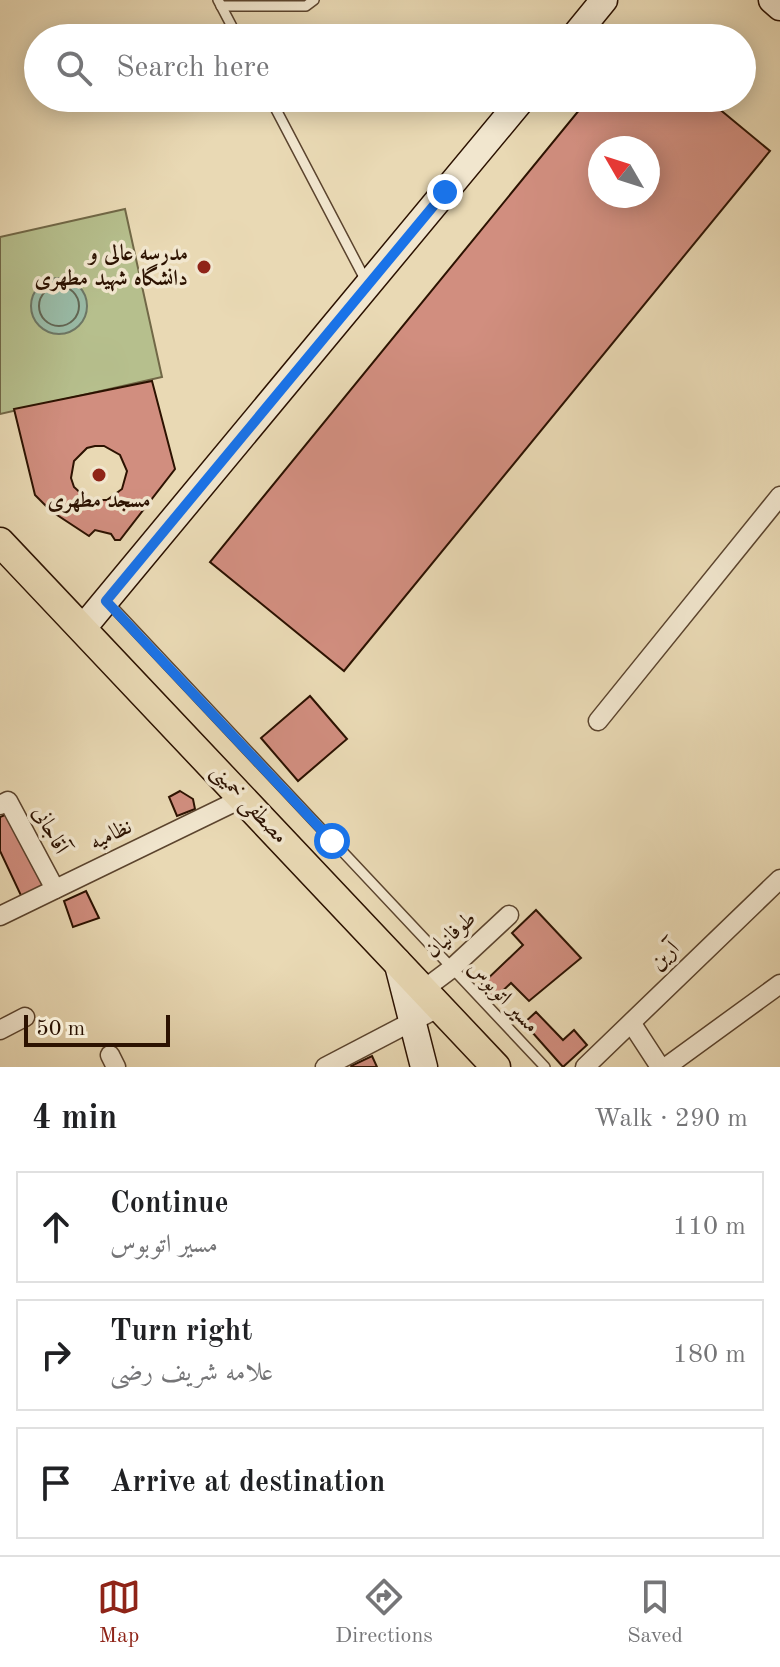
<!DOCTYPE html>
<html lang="en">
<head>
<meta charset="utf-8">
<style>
  :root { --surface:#fff; --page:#f6f6f6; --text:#202124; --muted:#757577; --line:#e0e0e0; --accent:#8f2418 }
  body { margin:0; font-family:"Old Standard TT",Amiri,serif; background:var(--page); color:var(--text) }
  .compass { position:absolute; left:588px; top:136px; width:72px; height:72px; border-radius:50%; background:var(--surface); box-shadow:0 4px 20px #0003; rotate:309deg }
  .scale { position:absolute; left:24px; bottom:20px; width:146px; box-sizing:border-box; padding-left:8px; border:4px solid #2c1201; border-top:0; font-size:22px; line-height:28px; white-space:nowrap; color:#2c1201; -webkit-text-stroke:6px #f1e6ce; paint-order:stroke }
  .stop { position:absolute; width:24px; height:24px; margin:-18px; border:6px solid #1a73e8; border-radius:50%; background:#fff }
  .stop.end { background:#1a73e8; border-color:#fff; box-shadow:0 2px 8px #0008 }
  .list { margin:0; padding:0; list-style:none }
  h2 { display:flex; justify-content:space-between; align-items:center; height:104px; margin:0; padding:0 32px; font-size:34px }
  h2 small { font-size:26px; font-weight:400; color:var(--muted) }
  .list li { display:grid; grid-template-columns:52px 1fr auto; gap:24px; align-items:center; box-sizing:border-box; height:112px; margin:0 16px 16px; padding:0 16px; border:2px solid var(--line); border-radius:0px }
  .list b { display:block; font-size:30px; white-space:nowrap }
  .list p { margin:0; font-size:26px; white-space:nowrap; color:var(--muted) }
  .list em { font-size:26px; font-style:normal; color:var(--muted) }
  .icon { flex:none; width:44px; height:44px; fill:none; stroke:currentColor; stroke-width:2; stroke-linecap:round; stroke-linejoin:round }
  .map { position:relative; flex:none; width:780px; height:1067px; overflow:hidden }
  .search { position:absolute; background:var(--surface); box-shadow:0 4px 20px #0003; left:24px; right:24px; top:24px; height:88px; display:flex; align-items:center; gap:20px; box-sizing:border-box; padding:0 28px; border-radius:44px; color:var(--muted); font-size:30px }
  .sheet { height:488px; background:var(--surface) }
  nav { display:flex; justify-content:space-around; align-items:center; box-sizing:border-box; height:112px; border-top:2px solid var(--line); background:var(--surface); font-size:22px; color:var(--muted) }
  nav a { display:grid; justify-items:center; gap:4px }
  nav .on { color:var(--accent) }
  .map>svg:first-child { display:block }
  .green { fill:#b6bf8d; stroke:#716847; stroke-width:2 }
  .water { fill:#99bba7; stroke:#6d7765; stroke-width:2 }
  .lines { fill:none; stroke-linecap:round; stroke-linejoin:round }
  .shore { stroke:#626654; stroke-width:2 }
  .building { fill:#d18e7f; stroke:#2c1201; stroke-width:2; fill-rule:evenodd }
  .lane-casing { stroke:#5b442e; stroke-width:12 }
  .street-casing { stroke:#5b442e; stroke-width:21 }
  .secondary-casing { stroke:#2c1201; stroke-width:29 }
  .primary-casing { stroke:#2c1201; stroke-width:31 }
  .lane { stroke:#f1e6ce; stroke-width:9 }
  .street { stroke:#f1e6ce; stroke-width:18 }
  .secondary { stroke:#f1e6ce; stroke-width:26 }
  .primary { stroke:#e9d9b4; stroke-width:28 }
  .route { stroke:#1a73e8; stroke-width:10 }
  .poi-dot { fill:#8f2418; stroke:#f1e6ce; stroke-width:3 }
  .labels { text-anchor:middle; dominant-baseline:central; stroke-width:7; stroke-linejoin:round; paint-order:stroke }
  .poi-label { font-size:22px; font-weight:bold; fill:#2c1201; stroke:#f1e6ce; text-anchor:end }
  .street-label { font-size:22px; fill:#2c1201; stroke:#f1e6ce }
</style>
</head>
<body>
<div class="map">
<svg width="780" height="1067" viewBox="0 0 780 1067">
  <rect width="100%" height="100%" fill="#e9d9b4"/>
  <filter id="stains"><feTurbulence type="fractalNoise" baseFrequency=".0025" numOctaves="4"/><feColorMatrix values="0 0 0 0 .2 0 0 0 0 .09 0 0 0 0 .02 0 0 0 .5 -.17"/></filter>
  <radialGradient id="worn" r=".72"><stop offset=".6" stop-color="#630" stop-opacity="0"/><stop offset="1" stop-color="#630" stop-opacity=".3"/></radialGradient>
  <polygon class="green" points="125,209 162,377 0,414 0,237"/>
  <circle class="water" cx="59" cy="306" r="28"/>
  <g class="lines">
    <circle class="shore" cx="59" cy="306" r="20"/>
  </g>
  <g class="building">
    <path d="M 589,98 L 706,98 L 770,151 L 344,671 L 210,562 ZM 600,148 L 648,148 L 648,196 L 600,196 Z"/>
    <path d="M 152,381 L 175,469 L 120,540 L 115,540 L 111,534 L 95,530 L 89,536 L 51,511 L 35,495 L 14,409 ZM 95,446 L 104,446 L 120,455 L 127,471 L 122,489 L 107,500 L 88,500 L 74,487 L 71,478 L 74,461 L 87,448 Z"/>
    <polygon points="310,696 347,739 298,781 261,738"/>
    <polygon points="180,791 193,799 195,809 177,816 169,797"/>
    <polygon points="12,812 54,889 25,904 0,851 0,817"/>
    <polygon points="86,891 99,918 73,927 64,901"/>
    <polygon points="536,910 581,958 529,1001 511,983 494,999 481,985 523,945 512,933"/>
    <polygon points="536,1012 563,1040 574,1030 587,1045 563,1067 524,1023"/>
    <polygon points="372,1056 377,1067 352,1067 351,1066"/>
  </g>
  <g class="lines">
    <defs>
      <g id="lane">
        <polyline points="218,0 238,38"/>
        <polyline points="221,6 306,6 314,0"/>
        <polyline points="270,98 367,283"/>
        <polyline points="109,603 545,1067"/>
      </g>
      <g id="street">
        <polyline points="598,721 780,496"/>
        <polyline points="0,805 8,801 55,889"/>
        <polyline points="0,916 243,798"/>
        <polyline points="423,990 451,969 509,915"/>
        <polyline points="632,1024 660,1067"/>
        <polyline points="0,1030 25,1017"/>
        <polyline points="110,1055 116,1067"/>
        <polyline points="325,1067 440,1007"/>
        <polyline points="585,1067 780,879"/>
        <polyline points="666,1067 780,984"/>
      </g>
      <g id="secondary">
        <polyline points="772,0 780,7"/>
        <polyline points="573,38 604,0"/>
        <polyline points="83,628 523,98"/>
        <polyline points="397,961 424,1067"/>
      </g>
      <polyline id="primary" points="0,542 496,1067"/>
    </defs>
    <use href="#lane" class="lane-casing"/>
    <use href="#street" class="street-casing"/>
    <use href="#secondary" class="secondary-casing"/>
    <use href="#primary" class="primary-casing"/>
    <use href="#lane" class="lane"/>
    <use href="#street" class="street"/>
    <use href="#secondary" class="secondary"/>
    <use href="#primary" class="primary"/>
  </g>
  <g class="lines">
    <polyline class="route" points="332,841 106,601 445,192"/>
  </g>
  <g class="poi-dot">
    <circle cx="204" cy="267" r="8"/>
    <circle cx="99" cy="475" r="8"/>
  </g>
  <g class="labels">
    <g class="poi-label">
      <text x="188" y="254">مدرسه عالی و<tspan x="188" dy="25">دانشگاه شهید مطهری</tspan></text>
      <text x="99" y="501" text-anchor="middle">مسجد مطهری</text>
    </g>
    <g class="street-label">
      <text transform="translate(249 804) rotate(47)">مصطفی خمینی</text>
      <text transform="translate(50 830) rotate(61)">آقاجانی</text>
      <text transform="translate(111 835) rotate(-26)">نظامیه</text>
      <text transform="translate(451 935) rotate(-41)">طوفانیان</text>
      <text transform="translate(665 956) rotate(-45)">آرین</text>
      <text transform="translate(503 997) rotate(46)">مسیر اتوبوس</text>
    </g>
  </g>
  <rect width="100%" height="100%" filter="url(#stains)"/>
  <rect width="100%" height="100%" fill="url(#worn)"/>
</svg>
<svg class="compass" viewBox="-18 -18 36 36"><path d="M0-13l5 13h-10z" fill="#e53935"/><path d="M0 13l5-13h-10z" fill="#757577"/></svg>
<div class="scale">50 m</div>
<div class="stop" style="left:332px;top:841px"></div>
<div class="stop end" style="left:445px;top:192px"></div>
<div class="search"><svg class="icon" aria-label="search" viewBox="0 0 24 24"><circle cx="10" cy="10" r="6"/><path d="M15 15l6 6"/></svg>Search here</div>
</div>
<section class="sheet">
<h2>4 min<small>Walk · 290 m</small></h2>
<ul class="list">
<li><svg class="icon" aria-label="ahead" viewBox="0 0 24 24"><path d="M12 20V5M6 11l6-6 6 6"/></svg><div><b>Continue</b><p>مسیر اتوبوس</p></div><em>110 m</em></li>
<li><svg class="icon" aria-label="right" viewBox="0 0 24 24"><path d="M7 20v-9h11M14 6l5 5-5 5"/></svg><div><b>Turn right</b><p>علامه شریف رضی</p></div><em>180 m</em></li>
<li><svg class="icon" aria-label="arrive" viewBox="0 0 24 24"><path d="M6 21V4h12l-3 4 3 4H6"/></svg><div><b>Arrive at destination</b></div></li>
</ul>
</section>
<nav>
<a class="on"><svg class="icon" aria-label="map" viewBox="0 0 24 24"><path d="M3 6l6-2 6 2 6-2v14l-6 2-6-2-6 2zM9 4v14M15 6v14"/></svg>Map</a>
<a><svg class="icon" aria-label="directions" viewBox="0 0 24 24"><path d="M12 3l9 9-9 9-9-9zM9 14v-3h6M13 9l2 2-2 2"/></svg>Directions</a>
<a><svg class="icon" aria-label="saved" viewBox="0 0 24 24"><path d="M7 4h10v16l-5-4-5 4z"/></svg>Saved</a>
</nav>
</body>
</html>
